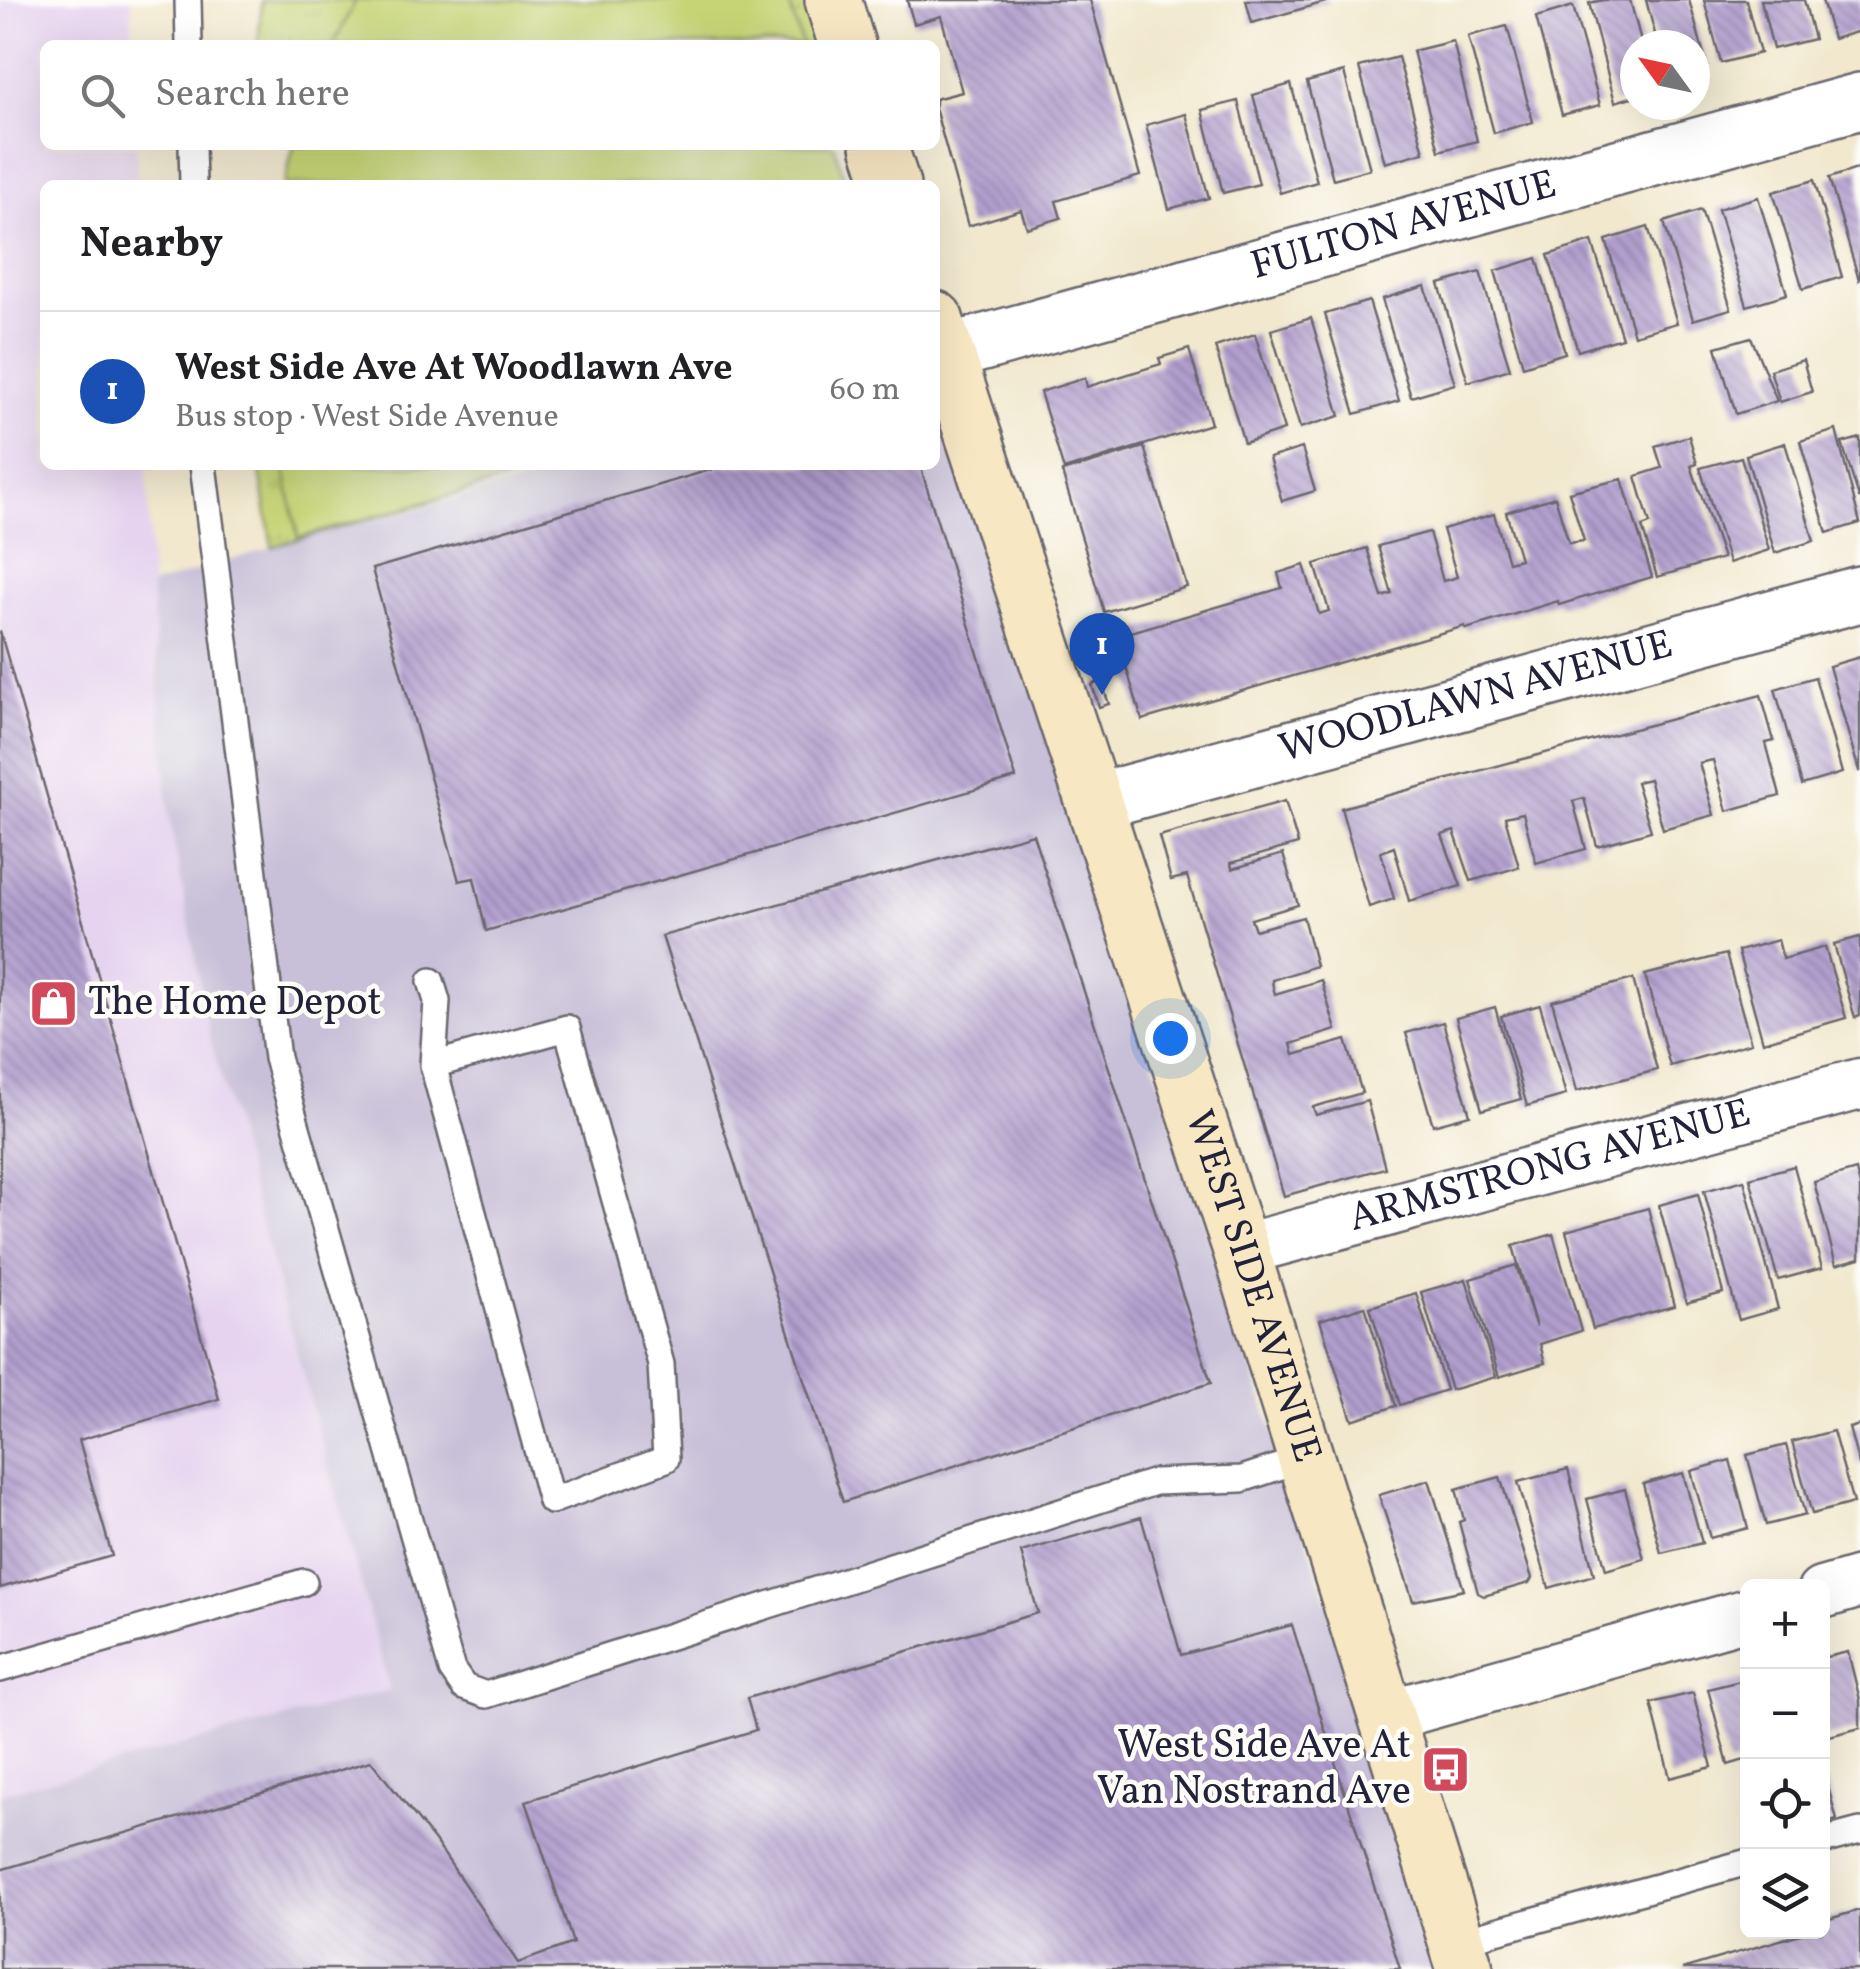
<!DOCTYPE html>
<html lang="en">
<head>
<meta charset="utf-8">
<style>
  :root { --surface:#fff; --page:#f6f6f6; --text:#202124; --muted:#757577; --line:#e0e0e0; --accent:#d1495b }
  body { margin:0; font-family:Vollkorn,serif; background:var(--page); color:var(--text) }
  .controls { position:absolute; right:30px; bottom:30px; display:grid; overflow:hidden; border-radius:15px; box-shadow:0 10px 40px #0002 }
  .controls button { width:90px; height:90px; display:grid; place-items:center; padding:0; border:0; border-bottom:2px solid var(--line); background:var(--surface); color:var(--text); font:50px sans-serif }
  .compass { position:absolute; left:1620px; top:30px; width:90px; height:90px; border-radius:50%; background:var(--surface); box-shadow:0 10px 40px #0002; rotate:303deg }
  .you { position:absolute; left:1170px; top:1038px; width:35px; height:35px; margin:-25px; border:8px solid #fff; border-radius:50%; background:#1a73e8; box-shadow:0 0 0 15px #1a73e833 }
  .badge { display:grid; place-items:center; width:65px; height:65px; border-radius:50%; background:var(--accent); color:#fff; font-size:32px; font-weight:700 }
  .pin { position:absolute; translate:-50% -82px; filter:drop-shadow(0 2px 5px #0008) }
  .pin::after { content:''; position:absolute; top:52px; width:35px; height:30px; background:inherit; clip-path:polygon(0 0,100% 0,50% 100%) }
  .list { margin:0; padding:0; list-style:none }
  h2 { display:flex; justify-content:space-between; align-items:center; height:130px; margin:0; padding:0 40px; font-size:42px }
  h2 small { font-size:32px; font-weight:400; color:var(--muted) }
  .list li { display:grid; grid-template-columns:65px 1fr auto; gap:30px; align-items:center; box-sizing:border-box; height:160px; padding:0 40px; border-top:2px solid var(--line) }
  .list b { display:block; font-size:38px; white-space:nowrap }
  .list p { margin:0; font-size:32px; white-space:nowrap; color:var(--muted) }
  .list em { font-size:32px; font-style:normal; color:var(--muted) }
  .icon { flex:none; width:55px; height:55px; fill:none; stroke:currentColor; stroke-width:2; stroke-linecap:round; stroke-linejoin:round }
  .map { position:relative; flex:none; width:1860px; height:1969px; overflow:hidden }
  .search { position:absolute; background:var(--surface); box-shadow:0 10px 40px #0002; left:40px; top:40px; width:900px; height:110px; display:flex; align-items:center; gap:25px; box-sizing:border-box; padding:0 35px; border-radius:15px; color:var(--muted); font-size:38px }
  .panel { position:absolute; background:var(--surface); box-shadow:0 10px 40px #0002; left:40px; top:180px; width:900px; height:290px; border-radius:15px }
  .map>svg:first-child { display:block }
  .built { fill:#e6d3f0 }
  .industrial { fill:#c8c0d8 }
  .park { fill:url(#park-tufts); stroke:#747b58; stroke-width:2.5 }
  .pitch { fill:#c6d476; stroke:#747b58; stroke-width:2.5 }
  .building { fill:url(#building-back-hatch) }
  .lines { fill:none; stroke-linecap:round; stroke-linejoin:round }
  .service-casing { stroke:#6a676e; stroke-width:30 }
  .minor-casing { stroke:#6a676e; stroke-width:55 }
  .tertiary-casing { stroke:#6a676e; stroke-width:60 }
  .secondary-casing { stroke:#6a676e; stroke-width:60 }
  .service { stroke:#fff; stroke-width:25 }
  .minor { stroke:#fff; stroke-width:50 }
  .tertiary { stroke:#fff; stroke-width:55 }
  .secondary { stroke:#f8e7c3; stroke-width:55 }
  .labels { text-anchor:middle; dominant-baseline:central; stroke-width:9; stroke-linejoin:round; paint-order:stroke }
  .street-label { font-size:40px; fill:#22223b; stroke:#fdfcf7 }
  .poi-label { font-size:40px; fill:#22223b; stroke:#fdfcf7; text-anchor:start }
</style>
</head>
<body>
<div class="map">
<svg width="1860" height="1969" viewBox="0 0 1860 1969">
  <defs>
    <pattern id="park-tufts" width="24" height="20" patternUnits="userSpaceOnUse" patternTransform="scale(2.5)"><rect width="24" height="20" fill="#c6d476"/><path d="M3 7l-1-3M5 7V3M7 7l1-3M15 17l-1-3M17 17v-4M19 17l1-3" fill="none" stroke="#aab667"/></pattern>
    <pattern id="building-back-hatch" width="6" height="6" patternUnits="userSpaceOnUse" patternTransform="scale(2.5)"><rect width="6" height="6" fill="#b19fce"/><path d="M-1 5l2 2M0 0l6 6M5-1l2 2" fill="none" stroke="#9081a8"/></pattern>
  </defs>
  <rect width="100%" height="100%" fill="#fdfcf7"/>
  <filter id="ink" filterUnits="userSpaceOnUse"><feTurbulence type="fractalNoise" baseFrequency=".01" numOctaves="2"/><feDisplacementMap in="SourceGraphic" scale="20" xChannelSelector="R" yChannelSelector="G"/><feConvolveMatrix kernelMatrix="1 2 1 2 8 2 1 2 1" color-interpolation-filters="sRGB"/></filter>
  <filter id="wash" filterUnits="userSpaceOnUse"><feTurbulence type="fractalNoise" baseFrequency=".0048" numOctaves="4" result="noise"/><feDisplacementMap in="SourceGraphic" scale="40" xChannelSelector="R" yChannelSelector="G"/><feGaussianBlur stdDeviation="2.25" result="paint"/><feColorMatrix in="noise" values="0 0 0 0 0 0 0 0 0 0 0 0 0 0 0 0 0 1.4 0 .05"/><feComposite in="paint" operator="in"/></filter>
  <g filter="url(#wash)">
    <rect width="100%" height="100%" fill="#f1e8ce"/>
    <polygon class="built" points="0,0 131,0 133,45 45,45 45,145 136,145 137,185 45,185 45,465 147,465 151,586 168,809 210,1039 390,1691 0,1794"/>
    <polygon class="industrial" points="935,383 1445,1969 0,1969 0,1794 390,1690 210,1039 168,809 151,586 272,547 586,465 935,465"/>
    <g class="park">
      <polygon points="262,0 805,0 819,45 258,45"/>
      <polygon points="259,465 561,465 272,547"/>
    </g>
    <g class="pitch">
      <polygon points="356,0 788,0 802,45 333,45"/>
      <polygon points="294,145 834,145 846,185 284,185"/>
      <polygon points="284,465 558,465 298,538"/>
    </g>
    <g id="blocks">
      <g class="building">
        <polygon points="907,0 1090,0 1140,176 1056,201 1061,218 1027,228 1021,210 968,226 935,108 935,99 962,92 941,16 914,24"/>
        <polygon points="1246,0 1329,0 1329,1 1252,23"/>
        <polygon points="1603,0 1630,0 1642,45 1635,45 1635,96 1615,102 1589,3"/>
        <polygon points="1646,0 1689,0 1707,66 1695,70 1695,45 1658,45"/>
        <polygon points="1704,0 1746,0 1760,53 1721,63"/>
        <polygon points="1761,0 1804,0 1814,39 1773,49"/>
        <polygon points="1822,0 1860,0 1860,31 1833,39"/>
        <polygon points="1573,6 1600,105 1562,115 1536,17"/>
        <polygon points="1507,26 1533,122 1494,133 1468,36"/>
        <polygon points="1453,41 1477,141 1439,151 1413,51"/>
        <polygon points="1398,57 1424,152 1385,163 1359,67"/>
        <polygon points="1344,72 1370,169 1333,179 1307,82"/>
        <polygon points="1291,84 1317,182 1280,193 1253,95"/>
        <polygon points="1238,101 1259,184 1223,193 1202,110"/>
        <polygon points="1186,114 1209,198 1169,209 1146,125"/>
        <polygon points="1860,168 1860,279 1859,280 1829,178"/>
        <polygon points="1814,180 1842,277 1803,289 1773,192"/>
        <polygon points="1758,197 1787,294 1747,306 1718,209"/>
        <polygon points="1701,210 1731,309 1693,320 1664,222"/>
        <polygon points="1648,227 1677,323 1634,335 1606,240"/>
        <polygon points="1592,241 1622,338 1578,351 1548,255"/>
        <polygon points="1537,258 1565,353 1523,366 1495,271"/>
        <polygon points="1480,272 1510,369 1468,382 1439,284"/>
        <polygon points="1425,286 1455,384 1411,397 1382,299"/>
        <polygon points="1369,301 1399,401 1355,414 1325,314"/>
        <polygon points="1311,318 1340,416 1300,428 1271,330"/>
        <polygon points="1255,334 1284,430 1244,443 1215,347"/>
        <polygon points="1751,337 1777,401 1736,414 1716,347"/>
        <polygon points="1189,349 1211,424 1064,470 1040,392 1085,378 1087,387 1161,364 1159,358"/>
        <polygon points="1803,360 1812,392 1780,402 1770,370"/>
        <polygon points="1836,430 1860,523 1827,533 1800,441"/>
        <polygon points="1689,436 1697,464 1691,466 1723,558 1657,577 1642,527 1650,524 1636,476 1662,468 1655,446"/>
        <polygon points="1860,438 1860,498 1859,498 1842,443"/>
        <polygon points="1785,443 1814,541 1775,553 1746,455"/>
        <polygon points="1144,447 1187,587 1104,612 1062,472"/>
        <polygon points="1302,448 1315,491 1282,501 1269,458"/>
        <polygon points="1741,457 1769,550 1729,563 1700,468"/>
        <polygon points="727,465 920,465 1016,778 486,931 474,878 459,881 372,569"/>
        <polygon points="1622,479 1652,577 1559,605 1558,601 1466,629 1465,626 1142,720 1117,636 1282,588 1278,573 1304,565 1319,614 1329,611 1315,564 1367,548 1382,597 1392,594 1378,546 1429,532 1443,581 1451,579 1457,577 1443,529 1494,514 1508,562 1520,559 1506,512 1555,497 1569,543 1584,541 1569,492"/>
        <polygon points="0,631 219,1399 79,1440 112,1556 0,1588"/>
        <polygon points="1860,657 1860,771 1859,771 1829,666"/>
        <polygon points="1815,677 1842,773 1802,785 1775,689"/>
        <polygon points="1101,681 1109,704 1099,707 1092,685"/>
        <polygon points="1761,695 1774,741 1766,743 1780,796 1727,811 1713,760 1699,763 1714,815 1663,829 1649,779 1636,782 1651,831 1597,846 1584,798 1573,801 1586,849 1536,863 1523,813 1505,817 1519,867 1471,881 1454,831 1442,835 1461,886 1409,901 1394,847 1381,852 1394,899 1369,907 1341,808"/>
        <polygon points="1285,801 1298,844 1231,863 1232,869 1283,854 1298,905 1251,919 1253,924 1255,930 1303,917 1316,966 1272,980 1273,987 1275,994 1321,980 1336,1030 1291,1044 1294,1055 1346,1040 1362,1093 1313,1107 1316,1115 1367,1101 1385,1168 1284,1196 1187,876 1171,880 1159,836"/>
        <polygon points="1033,834 1211,1383 843,1502 662,936"/>
        <polygon points="1860,937 1860,1016 1855,1018 1834,944"/>
        <polygon points="1778,940 1783,959 1825,947 1846,1018 1763,1042 1738,951"/>
        <polygon points="1726,954 1751,1043 1670,1066 1645,975"/>
        <polygon points="1633,979 1657,1070 1577,1091 1552,1001"/>
        <polygon points="1540,1005 1566,1095 1527,1106 1501,1016"/>
        <polygon points="1495,1007 1521,1099 1482,1110 1456,1018"/>
        <polygon points="1443,1022 1470,1115 1433,1125 1406,1033"/>
        <polygon points="1794,1166 1822,1268 1778,1280 1750,1178"/>
        <polygon points="1856,1170 1860,1186 1860,1258 1836,1265 1814,1182"/>
        <polygon points="1744,1180 1778,1309 1739,1320 1704,1191"/>
        <polygon points="1698,1194 1723,1293 1686,1303 1659,1205"/>
        <polygon points="1648,1208 1674,1306 1593,1329 1566,1231"/>
        <polygon points="1553,1234 1581,1331 1540,1344 1545,1363 1499,1377 1470,1279 1516,1265 1536,1327 1513,1246"/>
        <polygon points="1466,1279 1496,1377 1451,1390 1421,1292"/>
        <polygon points="1416,1293 1446,1390 1400,1405 1370,1307"/>
        <polygon points="1365,1306 1396,1406 1352,1420 1320,1320"/>
        <polygon points="1860,1425 1860,1465 1859,1465 1849,1428"/>
        <polygon points="1833,1431 1853,1503 1812,1514 1792,1442"/>
        <polygon points="1786,1445 1805,1515 1766,1525 1747,1455"/>
        <polygon points="1730,1460 1748,1528 1710,1538 1691,1471"/>
        <polygon points="1568,1469 1594,1575 1549,1588 1518,1482"/>
        <polygon points="1683,1473 1702,1543 1661,1553 1643,1484"/>
        <polygon points="1500,1477 1532,1578 1529,1583 1484,1596 1478,1593 1459,1522 1464,1520 1456,1489"/>
        <polygon points="1429,1480 1464,1590 1413,1601 1379,1495"/>
        <polygon points="1625,1489 1644,1559 1606,1570 1587,1499"/>
        <polygon points="1141,1517 1181,1655 1292,1625 1400,1969 0,1969 0,1870 371,1761 435,1841 518,1963 573,1943 526,1801 756,1730 747,1698 1038,1613 1021,1552"/>
        <polygon points="1848,1652 1860,1700 1860,1728 1826,1737 1822,1658"/>
        <polygon points="1748,1679 1748,1759 1728,1765 1708,1689"/>
        <polygon points="1693,1693 1712,1767 1670,1778 1651,1703"/>
        <polygon points="1826,1779 1837,1820 1822,1824 1822,1780"/>
        <polygon points="1860,1910 1860,1969 1682,1969 1807,1932 1822,1932 1822,1921"/>
      </g>
    </g>
  </g>
  <g filter="url(#ink)">
    <use href="#blocks" fill-opacity="0" stroke="#6a676e" stroke-width="2.5"/>
    <g class="lines">
      <defs>
        <g id="service">
          <polyline points="188,0 189,45"/>
          <polyline points="192,145 193,185"/>
          <polyline points="203,465 277,1058 452,1670 464,1687 486,1695 1155,1482 1242,1479 1305,1458"/>
          <polyline points="431,981 437,1001 433,1065 551,1501 666,1459 661,1364 567,1028 433,1065"/>
          <polyline points="0,1669 304,1582"/>
          <polyline points="1822,1841 1860,1831"/>
          <polyline points="1456,1942 1748,1862"/>
        </g>
        <g id="minor">
          <path id="s1" d="M 1241,1250 L 1860,1084"/>
          <polyline points="1822,1593 1860,1582"/>
          <polyline points="1386,1716 1748,1614"/>
        </g>
        <g id="tertiary">
          <path id="s2" d="M 946,353 L 1860,101"/>
          <path id="s3" d="M 1095,802 L 1860,594"/>
        </g>
        <g id="secondary">
          <polyline points="833,0 847,45"/>
          <polyline points="879,145 892,185"/>
          <path id="s4" d="M 935,319 L 1241,1250 L 1465,1969"/>
        </g>
      </defs>
      <use href="#service" class="service-casing"/>
      <use href="#minor" class="minor-casing"/>
      <use href="#tertiary" class="tertiary-casing"/>
      <use href="#secondary" class="secondary-casing"/>
      <use href="#service" class="service"/>
      <use href="#minor" class="minor"/>
      <use href="#tertiary" class="tertiary"/>
      <use href="#secondary" class="secondary"/>
    </g>
  </g>
  <defs>
    <symbol id="shop-square" viewBox="-11 -11 22 22"><rect x="-9" y="-9" width="18" height="18" rx="4" fill="#d1495b" stroke="#fdfcf7"/><path d="M-5-2.5h2.3a2.7 3.5 0 0 1 5.4 0H5L5.5 6h-11ZM-1.5-2.5h3a1.5 2.3 0 0 0-3 0Z" fill="#fff"/></symbol>
    <symbol id="bus-square" viewBox="-11 -11 22 22"><rect x="-9" y="-9" width="18" height="18" rx="4" fill="#d1495b" stroke="#fdfcf7"/><path d="M-5-6H5V4H4V6H2V4H-2V6H-4V4H-5ZM-3.5-4V0h7V-4ZM-3.5 1.2v1.5H-2V1.2ZM2 1.2v1.5H3.5V1.2Z" fill="#fff"/></symbol>
  </defs>
  <g fill-rule="evenodd">
    <use href="#shop-square" x="26" y="976" width="55" height="55"/>
    <use href="#bus-square" x="1418" y="1742" width="55" height="55"/>
  </g>
  <g class="labels">
    <g class="street-label">
      <text stroke="none"><textPath href="#s2" startOffset="475">FULTON AVENUE</textPath></text>
      <text stroke="none"><textPath href="#s3" startOffset="395">WOODLAWN AVENUE</textPath></text>
      <text stroke="none"><textPath href="#s1" startOffset="320">ARMSTRONG AVENUE</textPath></text>
      <text stroke="none"><textPath href="#s4" startOffset="1018">WEST SIDE AVENUE</textPath></text>
    </g>
    <g class="poi-label">
      <text x="88" y="1004">The Home Depot</text>
      <text x="1411" y="1747" text-anchor="end">West Side Ave At<tspan x="1411" dy="46">Van Nostrand Ave</tspan></text>
    </g>
  </g>
</svg>
<div class="controls">
<button>+</button>
<button>−</button>
<button><svg class="icon" aria-label="locate" viewBox="0 0 24 24"><circle cx="12" cy="12" r="6"/><path d="M12 2v4M12 18v4M2 12h4M18 12h4"/></svg></button>
<button><svg class="icon" aria-label="layers" viewBox="0 0 24 24"><path d="M12 4l9 5-9 5-9-5zM3 14l9 5 9-5"/></svg></button>
</div>
<svg class="compass" viewBox="-18 -18 36 36"><path d="M0-13l5 13h-10z" fill="#e53935"/><path d="M0 13l5-13h-10z" fill="#757577"/></svg>
<div class="you"></div>
<div class="pin badge" style="left:1102px;top:695px;background:#1a4fb4">1</div>
<div class="search"><svg class="icon" aria-label="search" viewBox="0 0 24 24"><circle cx="10" cy="10" r="6"/><path d="M15 15l6 6"/></svg>Search here</div>
<section class="panel">
<h2>Nearby<small></small></h2>
<ul class="list">
<li><span class="badge" style="background:#1a4fb4">1</span><div><b>West Side Ave At Woodlawn Ave</b><p>Bus stop · West Side Avenue</p></div><em>60 m</em></li>
</ul>
</section>
</div>
</body>
</html>
